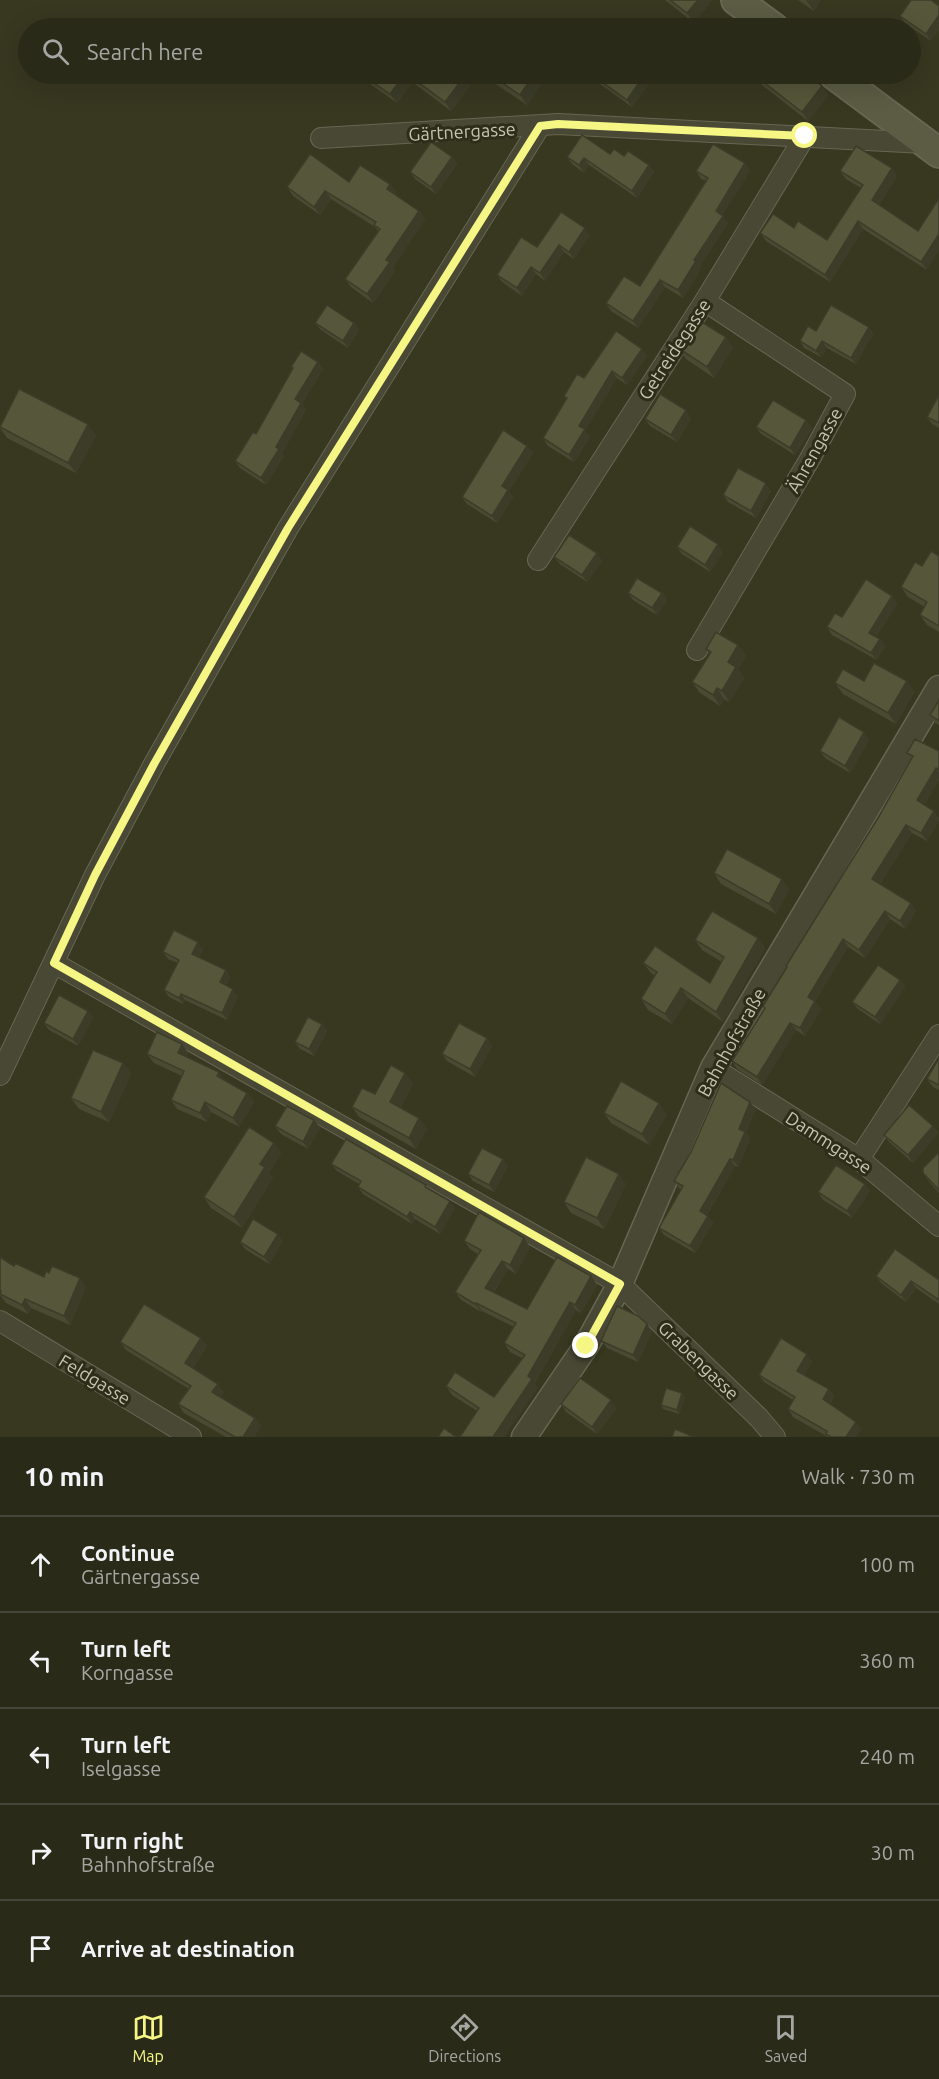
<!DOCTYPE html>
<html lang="en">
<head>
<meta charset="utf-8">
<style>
  :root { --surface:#2a2a19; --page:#323222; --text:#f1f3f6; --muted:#a5a7a2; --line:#464638; --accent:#f5f683 }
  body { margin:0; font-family:Ubuntu,sans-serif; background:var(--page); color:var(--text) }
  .stop { position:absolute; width:18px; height:18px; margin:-14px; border:4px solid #f5f683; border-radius:50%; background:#fff }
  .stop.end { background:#f5f683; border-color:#fff; box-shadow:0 2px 6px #0008 }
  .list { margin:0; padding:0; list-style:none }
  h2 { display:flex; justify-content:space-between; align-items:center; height:78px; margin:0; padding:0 24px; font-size:26px }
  h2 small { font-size:20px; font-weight:400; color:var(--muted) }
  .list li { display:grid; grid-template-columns:39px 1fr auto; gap:18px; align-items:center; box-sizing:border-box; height:96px; padding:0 24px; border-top:2px solid var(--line) }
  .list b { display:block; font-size:22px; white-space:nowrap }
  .list p { margin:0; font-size:20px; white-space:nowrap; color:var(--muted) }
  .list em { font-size:20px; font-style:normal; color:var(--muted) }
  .icon { flex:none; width:33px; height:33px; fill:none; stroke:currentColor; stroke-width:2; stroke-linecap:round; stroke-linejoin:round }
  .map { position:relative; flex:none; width:939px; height:1437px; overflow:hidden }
  .search { position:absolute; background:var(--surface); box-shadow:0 6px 24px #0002; left:18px; right:18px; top:18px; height:66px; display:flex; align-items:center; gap:15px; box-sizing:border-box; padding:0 21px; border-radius:33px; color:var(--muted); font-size:22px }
  .sheet { height:558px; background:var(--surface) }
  nav { display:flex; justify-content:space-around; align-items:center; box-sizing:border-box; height:84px; border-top:2px solid var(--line); background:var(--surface); font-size:16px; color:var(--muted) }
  nav a { display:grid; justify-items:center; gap:3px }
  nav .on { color:var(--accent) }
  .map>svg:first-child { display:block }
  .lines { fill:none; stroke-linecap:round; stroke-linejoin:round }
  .minor-casing { stroke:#666652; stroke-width:22 }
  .tertiary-casing { stroke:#666652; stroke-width:27 }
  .secondary-casing { stroke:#666652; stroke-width:32 }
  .minor { stroke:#494835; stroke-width:20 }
  .tertiary { stroke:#494835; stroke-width:24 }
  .secondary { stroke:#5b5c43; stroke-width:28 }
  .wall { fill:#4a4a32 }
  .shaded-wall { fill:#3c3c29 }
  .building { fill:#56563a; stroke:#3c3c29; stroke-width:1.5 }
  .route { stroke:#f5f683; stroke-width:8 }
  .labels { text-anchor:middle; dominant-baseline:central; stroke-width:6; stroke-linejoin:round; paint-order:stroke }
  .street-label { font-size:18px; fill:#c5c5af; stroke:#2d2d1a }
</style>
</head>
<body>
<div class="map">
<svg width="939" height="1437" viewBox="0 0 939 1437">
  <rect width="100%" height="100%" fill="#383821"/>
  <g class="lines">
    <defs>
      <g id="minor">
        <polyline points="321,138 558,124 924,143"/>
        <polyline points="538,560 705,301 805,136"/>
        <polyline points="697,650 811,457 845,394 705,301"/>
        <polyline points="54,963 620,1284 759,1418 775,1437"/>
        <polyline points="713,1068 859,1159 939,1226"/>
        <polyline points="0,1075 95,875 154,764 288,528 540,126"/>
        <polyline points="859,1159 939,1035"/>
        <polyline points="0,1321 191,1437"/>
      </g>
      <polyline id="tertiary" points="524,1437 586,1346 620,1284 713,1068 939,688"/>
      <g id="secondary">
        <polyline points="736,0 774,28"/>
        <polyline points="833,74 939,153"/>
      </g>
    </defs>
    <use href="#minor" class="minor-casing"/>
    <use href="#tertiary" class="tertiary-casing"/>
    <use href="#secondary" class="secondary-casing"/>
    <use href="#minor" class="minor"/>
    <use href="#tertiary" class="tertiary"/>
    <use href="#secondary" class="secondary"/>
  </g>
  <g class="wall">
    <polygon points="665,0 712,0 694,23"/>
    <polygon points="798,0 821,0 814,11"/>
    <polygon points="911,0 931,41 905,23 900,16"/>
    <polygon points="346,74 478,74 451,111 412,82 397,103 363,79 361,83"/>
    <polygon points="484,74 533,74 541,85 527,105 488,79"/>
    <polygon points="748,74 805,74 822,86 828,96 808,121"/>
    <polygon points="595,77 651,80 632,107 600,84"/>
    <polygon points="610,154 624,156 649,165 654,172 637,198 589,165 584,173 572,164 567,157"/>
    <polygon points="452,157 457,164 436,194 415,179 410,172"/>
    <polygon points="745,163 750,171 722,215 728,223 700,266 701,268 683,298 665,287 638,328 611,311 606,303 640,286 706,181 701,179 696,171"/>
    <polygon points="840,171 897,176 879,205 918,231 927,270 863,229 830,282 766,241 760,233 794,228 827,240 861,188 846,179"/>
    <polygon points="349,182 390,184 396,192 395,194 419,211 425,219 393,267 395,271 373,303 351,287 345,279 378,231 375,227 331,199 320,215 293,196 287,187"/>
    <polygon points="590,235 574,259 564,252 545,281 536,274 522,296 502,282 497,275 537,247"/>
    <polygon points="315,323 354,323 359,330 348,348 321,330"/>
    <polygon points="869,327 873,334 856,364 827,348 821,357 804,348 800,341 816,331"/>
    <polygon points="726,337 733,348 714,378 686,359 678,348"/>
    <polygon points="647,356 627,385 617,378 585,430 590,437 574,462 548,446 543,438 566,400 564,396 584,378"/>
    <polygon points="318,362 323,369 302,404 306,410 282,453 284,456 266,485 240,468 235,461 256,434 292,369 291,367"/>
    <polygon points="939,395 939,428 932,424 927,417"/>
    <polygon points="691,418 677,442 650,426 645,419"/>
    <polygon points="806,420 812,428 795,455 761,434 756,427"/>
    <polygon points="0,428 96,435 76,473 7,438"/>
    <polygon points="527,446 533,453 509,491 513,497 497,523 467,504 462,497"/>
    <polygon points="771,491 756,518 728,502 723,495"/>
    <polygon points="677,547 723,552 710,572 682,554"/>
    <polygon points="597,553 602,561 587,582 560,564 554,557"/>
    <polygon points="939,556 939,632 927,625 920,615 925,607 908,597 901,587 922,566"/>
    <polygon points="628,593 662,593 667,600 657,615 633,600"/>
    <polygon points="892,596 897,604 876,637 880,639 885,646 877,660 832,635 827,627 842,617"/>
    <polygon points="738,645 746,656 738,669 744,678 729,702 724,699 720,706 700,693 692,682 710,654 706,649"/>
    <polygon points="864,681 907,681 914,692 896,724 843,694 835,683"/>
    <polygon points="939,700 939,725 935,723 930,715"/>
    <polygon points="869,740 850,773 825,758 820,751"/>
    <polygon points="939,751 939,780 924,805 939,818 939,820 927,841 912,833 880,884 911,903 916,911 905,929 890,919 865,958 848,947 815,1001 821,1009 805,1036 796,1030 762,1085 737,1069 732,1061 765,1008 763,1006 787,967 786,966 878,818 911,760 907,753"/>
    <polygon points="714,873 782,879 789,890 776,914 721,884"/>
    <polygon points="695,940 765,948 723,1022 688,998 672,1024 648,1010 641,999 655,976 651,973 643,963 710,983 722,962 702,950"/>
    <polygon points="203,949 199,957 226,970 230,977 226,985 238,996 227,1020 185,1000 183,1004 169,997 164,990 178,963 168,959 163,952"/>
    <polygon points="900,980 905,987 880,1024 858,1009 852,1002"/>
    <polygon points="88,1011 93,1018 78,1046 49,1030 44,1023"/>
    <polygon points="322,1024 327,1031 314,1056 300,1049 295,1042"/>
    <polygon points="487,1038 492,1046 475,1077 447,1061 442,1054"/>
    <polygon points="182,1044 188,1053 187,1057 247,1093 254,1102 239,1127 211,1112 207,1122 177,1109 171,1100 182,1076 154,1063 147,1054"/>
    <polygon points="939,1058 939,1090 933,1087 927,1079"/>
    <polygon points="123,1063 131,1074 109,1122 79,1109 71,1098"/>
    <polygon points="405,1073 413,1084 400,1108 419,1118 427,1129 416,1149 359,1117 352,1107 375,1094"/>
    <polygon points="756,1109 746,1132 750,1139 738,1167 735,1166 707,1215 713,1223 695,1253 664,1235 659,1228 681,1190 679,1188 674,1181"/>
    <polygon points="604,1113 667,1114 649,1145 611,1123"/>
    <polygon points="314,1120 320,1128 308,1149 281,1134 275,1126"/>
    <polygon points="933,1126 938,1133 913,1163 889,1142 884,1135"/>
    <polygon points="274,1143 281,1154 269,1173 273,1178 242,1228 211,1208 204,1197"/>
    <polygon points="939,1152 939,1193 931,1184 923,1173"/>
    <polygon points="503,1159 508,1166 494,1192 473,1181 468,1174"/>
    <polygon points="331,1164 428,1188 455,1208 440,1234 415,1219 412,1224 363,1194 358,1187 359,1184 337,1171"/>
    <polygon points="626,1184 604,1229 571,1213 564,1202"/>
    <polygon points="870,1191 852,1218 823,1200 818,1192"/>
    <polygon points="283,1241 269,1264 245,1249 240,1242"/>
    <polygon points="464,1241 530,1247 516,1274 508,1269 494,1292 527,1309 591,1276 597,1285 581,1313 576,1310 535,1383 538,1388 477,1411 452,1395 446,1386 494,1397 522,1358 510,1352 504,1343 514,1327 482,1311 481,1312 461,1300 455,1292 478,1254 470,1249"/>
    <polygon points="0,1257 14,1266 44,1277 86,1287 70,1325 31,1308 28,1314 6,1303 0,1295"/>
    <polygon points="876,1276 939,1280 939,1304 916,1288 906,1302 881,1283"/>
    <polygon points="647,1324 652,1332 638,1362 607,1348 601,1341"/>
    <polygon points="120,1342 207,1346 193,1368 224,1392 220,1397 255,1418 261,1426 254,1437 226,1437 184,1413 178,1404 189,1389 126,1350"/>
    <polygon points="812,1361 804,1375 829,1389 834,1396 830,1404 861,1429 856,1437 828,1437 793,1417 788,1409 793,1400 764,1382 759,1375"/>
    <polygon points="682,1393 685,1397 679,1414 663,1409 661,1405"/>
    <polygon points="561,1404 617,1408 597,1434 566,1412"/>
  </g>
  <g class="shaded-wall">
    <polygon points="698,0 712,0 694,23 687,13"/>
    <polygon points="806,0 821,0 814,11"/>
    <polygon points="939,15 939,30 931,41 926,34"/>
    <polygon points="354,74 359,74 363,79 361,83"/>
    <polygon points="405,74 412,82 397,103 390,94"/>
    <polygon points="466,74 478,74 451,111 445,102"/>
    <polygon points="534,74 541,85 527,105 520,95"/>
    <polygon points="645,74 647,74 651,80 632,107 627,100"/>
    <polygon points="822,86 828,96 808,121 802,112"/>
    <polygon points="452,157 457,164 436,194 431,187"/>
    <polygon points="584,158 589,165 584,173 579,165"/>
    <polygon points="745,163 750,171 721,218 716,211"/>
    <polygon points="649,165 654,172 637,198 632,191"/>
    <polygon points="892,168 897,176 877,208 872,200"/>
    <polygon points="390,184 396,192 393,197 387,189"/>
    <polygon points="325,191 331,199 320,215 314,207"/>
    <polygon points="419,211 425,219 393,267 395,271 373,303 367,294 386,260"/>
    <polygon points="723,216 728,223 700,266 701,268 683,298 678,290 694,260"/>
    <polygon points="858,221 863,229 830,282 825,275"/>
    <polygon points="585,228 590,235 574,259 569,252"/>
    <polygon points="939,234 939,250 927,270 921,262"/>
    <polygon points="559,245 564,252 545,281 540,273"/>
    <polygon points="531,267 536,274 522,296 517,288"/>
    <polygon points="660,280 665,287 638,328 633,321"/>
    <polygon points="354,323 359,330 348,348 343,341"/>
    <polygon points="869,327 873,334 856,364 851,358"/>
    <polygon points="726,337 733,348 714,378 707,367"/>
    <polygon points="822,341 827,348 821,357 816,351"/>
    <polygon points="642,349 647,356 627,385 622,378"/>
    <polygon points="318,362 323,369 302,404 306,410 282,453 284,456 266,485 261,478 276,447 295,399"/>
    <polygon points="612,371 617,378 585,430 590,437 574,462 569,455 579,426"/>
    <polygon points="686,410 691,418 677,442 671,435"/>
    <polygon points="806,420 812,428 795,455 790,448"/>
    <polygon points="88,424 96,435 76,473 68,463"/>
    <polygon points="527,446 533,453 509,491 513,497 497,523 492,516 502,486"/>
    <polygon points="766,483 771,491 756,518 751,511"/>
    <polygon points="718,544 723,552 710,572 705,565"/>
    <polygon points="597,553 602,561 587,582 582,575"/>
    <polygon points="662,593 667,600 657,615 652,608"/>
    <polygon points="892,596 897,604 874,640 869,633"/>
    <polygon points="880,639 885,646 877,660 871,653"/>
    <polygon points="738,645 746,656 738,669 744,678 729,702 722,691 728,662"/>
    <polygon points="907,681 914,692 896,724 888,713"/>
    <polygon points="717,688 724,699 720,706 713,695"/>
    <polygon points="864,732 869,740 850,773 845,766"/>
    <polygon points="936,768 939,773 939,780 922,808 917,800"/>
    <polygon points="934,811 939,818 939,820 927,841 921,833"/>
    <polygon points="906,825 912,833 878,887 872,879"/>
    <polygon points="782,879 789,890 776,914 769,904"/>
    <polygon points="911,903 916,911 905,929 900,921"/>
    <polygon points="885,911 890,919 865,958 859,950"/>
    <polygon points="758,938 765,948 723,1022 716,1012"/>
    <polygon points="843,939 848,947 815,1001 821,1009 805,1036 800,1028 808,997"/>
    <polygon points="198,942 203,949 197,961 192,954"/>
    <polygon points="226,970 230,977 224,989 220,982"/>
    <polygon points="900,980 905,987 880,1024 875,1017"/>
    <polygon points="681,988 688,998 672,1024 665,1014"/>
    <polygon points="233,989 238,996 227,1020 222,1013"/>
    <polygon points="181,994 185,1000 183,1004 179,998"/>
    <polygon points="88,1011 93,1018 78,1046 73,1039"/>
    <polygon points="790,1023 796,1030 762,1085 757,1077"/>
    <polygon points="322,1024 327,1031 314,1056 309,1049"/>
    <polygon points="487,1038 492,1046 475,1077 470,1069"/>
    <polygon points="182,1044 188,1053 184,1062 178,1053"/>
    <polygon points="123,1063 131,1074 109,1122 101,1112"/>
    <polygon points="219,1072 225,1081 217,1076"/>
    <polygon points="405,1073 413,1084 397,1113 390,1102"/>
    <polygon points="247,1093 254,1102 239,1127 233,1118"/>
    <polygon points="205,1102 211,1112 207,1122 200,1113"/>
    <polygon points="750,1102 756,1109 746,1132 750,1139 738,1167 733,1160 739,1129"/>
    <polygon points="659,1103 667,1114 649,1145 642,1134"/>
    <polygon points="419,1118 427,1129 416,1149 409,1138"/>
    <polygon points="314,1120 320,1128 308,1149 303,1142"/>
    <polygon points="933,1126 938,1133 913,1163 908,1155"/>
    <polygon points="274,1143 281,1154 269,1173 273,1178 242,1228 234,1217 260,1164"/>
    <polygon points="503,1159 508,1166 494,1192 489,1185"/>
    <polygon points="730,1159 735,1166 705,1218 700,1211"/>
    <polygon points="619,1174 626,1184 604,1229 597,1218"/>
    <polygon points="865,1184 870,1191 852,1218 847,1211"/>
    <polygon points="450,1201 455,1208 440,1234 435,1227"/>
    <polygon points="410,1212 415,1219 412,1224 407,1217"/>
    <polygon points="708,1216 713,1223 695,1253 690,1246"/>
    <polygon points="278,1234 283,1241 269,1264 264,1257"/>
    <polygon points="524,1238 530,1247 516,1274 510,1265"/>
    <polygon points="502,1261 508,1269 491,1296 485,1288"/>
    <polygon points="591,1276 597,1285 581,1313 575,1305"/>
    <polygon points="80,1278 86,1287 70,1325 64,1316"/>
    <polygon points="911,1281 916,1288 906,1302 901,1295"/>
    <polygon points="25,1299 31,1308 28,1314 22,1305"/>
    <polygon points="570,1302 576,1310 535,1383 538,1388 504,1437 493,1437"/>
    <polygon points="476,1303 482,1311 481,1312 475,1304"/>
    <polygon points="647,1324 652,1332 638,1362 633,1355"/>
    <polygon points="201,1338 207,1346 191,1371 185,1363"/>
    <polygon points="807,1354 812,1361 802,1378 797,1371"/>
    <polygon points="218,1384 224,1392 218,1400 212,1392"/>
    <polygon points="829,1389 834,1396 828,1406 823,1399"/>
    <polygon points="682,1393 685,1397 679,1414 677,1410"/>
    <polygon points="611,1400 617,1408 597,1434 592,1427"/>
    <polygon points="255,1418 261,1426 254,1437 243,1437"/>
    <polygon points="856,1422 861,1429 856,1437 846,1437"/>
  </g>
  <g class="building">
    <polygon points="670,0 698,0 687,13"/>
    <polygon points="911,0 931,0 939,6 939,15 926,34 900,16"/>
    <polygon points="700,22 709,28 695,28"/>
    <polygon points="741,23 748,28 737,28"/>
    <polygon points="361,74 405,74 390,94"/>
    <polygon points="407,74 466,74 445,102"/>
    <polygon points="489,74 534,74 520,95"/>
    <polygon points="597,74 645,74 627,100 595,77"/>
    <polygon points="753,74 805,74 822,86 802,112"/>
    <polygon points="582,135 610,154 614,149 624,156 628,151 649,165 632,191 584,158 579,165 567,157"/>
    <polygon points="431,142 452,157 431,187 410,172"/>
    <polygon points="713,144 745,163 716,211 723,216 694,260 696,261 678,290 660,280 633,321 606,303 624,276 640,286 708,178 696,171"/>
    <polygon points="856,146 892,168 872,200 918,231 939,198 939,234 921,262 858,221 825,275 760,233 773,214 794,228 798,221 827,240 863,185 840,171"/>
    <polygon points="310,154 349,182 360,165 390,184 387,189 419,211 386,260 390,262 367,294 345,279 380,229 374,225 376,222 325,191 314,207 287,187"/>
    <polygon points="561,212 585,228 569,252 559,245 540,273 531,267 517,288 497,275 521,237 537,247"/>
    <polygon points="327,305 354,323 343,341 315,323"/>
    <polygon points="831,305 869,327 851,358 822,341 816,351 800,341 808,326 816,331"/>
    <polygon points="697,319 726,337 707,367 678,348"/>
    <polygon points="616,331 642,349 622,378 612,371 579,426 585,429 569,455 543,438 567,398 564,396 577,374 584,378"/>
    <polygon points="301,351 318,362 295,399 301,403 276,447 279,449 261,478 235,461 253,432 256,434 293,368 291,367"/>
    <polygon points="19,389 88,424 68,463 0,427"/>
    <polygon points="660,394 686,410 671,435 645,419"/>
    <polygon points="939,395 939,423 927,417"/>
    <polygon points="773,400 806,420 790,448 756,427"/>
    <polygon points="503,430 527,446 502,486 508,490 492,516 462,497"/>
    <polygon points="738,468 766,483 751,511 723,495"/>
    <polygon points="690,526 718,544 705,565 677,547"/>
    <polygon points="569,535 597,553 582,575 554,557"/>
    <polygon points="931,551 939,556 939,626 920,615 927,602 901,587 915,562 922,566"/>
    <polygon points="637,578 662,593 652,608 628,593"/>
    <polygon points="866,579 892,596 869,633 880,639 871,653 827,627 835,613 842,617"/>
    <polygon points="716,632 738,645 728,662 736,667 722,691 717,688 713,695 692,682 711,652 706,649"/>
    <polygon points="874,663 907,681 888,713 835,683 843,669 864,681"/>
    <polygon points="939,700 939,721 930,715"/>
    <polygon points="839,717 864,732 845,766 820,751"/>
    <polygon points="915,739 939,751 939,770 936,768 917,800 934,811 921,833 906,825 872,879 911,903 900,921 885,911 859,950 843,939 808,997 815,1001 800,1028 790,1023 757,1077 732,1061 765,1008 763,1006 787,967 786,966 878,818 913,756 907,753"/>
    <polygon points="727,849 782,879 769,904 714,873"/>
    <polygon points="712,911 758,938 716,1012 681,988 665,1014 641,999 657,972 643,963 655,946 710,983 724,957 695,940"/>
    <polygon points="174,930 198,942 192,954 226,970 220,982 233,989 222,1013 181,994 179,998 164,990 179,960 163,952"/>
    <polygon points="878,965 900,980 875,1017 852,1002"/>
    <polygon points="59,995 88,1011 73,1039 44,1023"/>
    <polygon points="308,1017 322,1024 309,1049 295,1042"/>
    <polygon points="459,1023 487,1038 470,1069 442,1054"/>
    <polygon points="157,1032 182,1044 178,1053 219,1072 217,1076 247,1093 233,1118 205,1102 200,1113 171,1100 184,1071 147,1054"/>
    <polygon points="93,1050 123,1063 101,1112 71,1098"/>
    <polygon points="939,1058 939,1085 927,1079"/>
    <polygon points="391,1065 405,1073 390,1102 419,1118 409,1138 352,1107 362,1088 375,1094"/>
    <polygon points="621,1081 659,1103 642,1134 604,1113"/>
    <polygon points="721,1083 750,1102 739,1129 745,1132 733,1160 730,1159 700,1211 708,1216 690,1246 659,1228 683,1186 674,1181 691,1152"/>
    <polygon points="909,1105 933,1126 908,1155 884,1135"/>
    <polygon points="287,1106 314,1120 303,1142 275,1126"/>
    <polygon points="249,1127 274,1143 260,1164 265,1167 234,1217 204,1197"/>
    <polygon points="346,1139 426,1185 425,1187 450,1201 435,1227 410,1212 407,1217 391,1207 358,1187 361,1181 331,1164"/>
    <polygon points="482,1148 503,1159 489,1185 468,1174"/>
    <polygon points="939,1152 939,1190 923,1173 923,1168"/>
    <polygon points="586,1157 619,1174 597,1218 564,1202"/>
    <polygon points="836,1165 865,1184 847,1211 818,1192"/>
    <polygon points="479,1212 524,1238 510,1265 502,1261 485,1288 527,1309 557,1257 591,1276 575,1305 570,1302 528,1376 532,1379 493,1437 460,1437 479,1408 446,1386 455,1372 494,1397 525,1355 504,1343 516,1323 476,1303 475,1304 455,1292 481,1250 464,1241"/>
    <polygon points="253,1219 278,1234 264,1257 240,1242"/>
    <polygon points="895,1249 939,1280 939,1300 911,1281 901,1295 876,1276"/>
    <polygon points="0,1257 14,1266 15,1263 44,1277 46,1271 49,1273 52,1266 80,1278 64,1316 25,1299 22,1305 0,1294 1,1291 0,1290"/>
    <polygon points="144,1304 201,1338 185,1363 218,1384 212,1392 255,1418 243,1437 235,1437 178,1404 191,1386 120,1342"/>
    <polygon points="617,1306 638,1316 647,1324 633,1355 601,1341"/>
    <polygon points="781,1338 807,1354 797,1371 829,1389 823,1399 856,1422 846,1437 831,1437 826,1434 827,1431 788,1409 795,1397 759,1375"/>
    <polygon points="580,1378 611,1400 592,1427 561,1404"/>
    <polygon points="666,1388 682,1393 677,1410 661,1405"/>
    <polygon points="444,1428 456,1437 438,1437"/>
    <polygon points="675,1429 694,1437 672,1437"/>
  </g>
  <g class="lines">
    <polyline class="route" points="586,1346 620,1284 54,963 95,875 154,764 288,528 540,126 558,124 805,136"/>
  </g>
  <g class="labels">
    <g class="street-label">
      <text transform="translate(462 131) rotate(-3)">Gärtnergasse</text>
      <text transform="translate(674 349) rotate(-57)">Getreidegasse</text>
      <text transform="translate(814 450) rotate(-61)">Ährengasse</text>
      <text transform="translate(731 1042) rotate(-61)">Bahnhofstraße</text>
      <text transform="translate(829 1142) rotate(33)">Dammgasse</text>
      <text transform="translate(699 1360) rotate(44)">Grabengasse</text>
      <text transform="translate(95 1379) rotate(31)">Feldgasse</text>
    </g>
  </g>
</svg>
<div class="stop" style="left:805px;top:136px"></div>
<div class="stop end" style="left:586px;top:1346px"></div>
<div class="search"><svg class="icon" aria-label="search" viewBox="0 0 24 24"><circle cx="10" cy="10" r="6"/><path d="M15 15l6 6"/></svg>Search here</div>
</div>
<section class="sheet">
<h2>10 min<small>Walk · 730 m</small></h2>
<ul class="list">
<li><svg class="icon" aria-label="ahead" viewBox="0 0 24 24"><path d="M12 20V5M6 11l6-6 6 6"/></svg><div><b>Continue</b><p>Gärtnergasse</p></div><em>100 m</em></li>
<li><svg class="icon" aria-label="left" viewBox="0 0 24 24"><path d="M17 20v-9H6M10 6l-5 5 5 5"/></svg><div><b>Turn left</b><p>Korngasse</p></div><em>360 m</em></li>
<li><svg class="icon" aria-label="left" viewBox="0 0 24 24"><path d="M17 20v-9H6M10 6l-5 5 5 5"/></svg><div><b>Turn left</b><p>Iselgasse</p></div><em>240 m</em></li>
<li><svg class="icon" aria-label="right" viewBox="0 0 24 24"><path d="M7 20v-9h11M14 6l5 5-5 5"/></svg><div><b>Turn right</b><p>Bahnhofstraße</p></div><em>30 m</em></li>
<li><svg class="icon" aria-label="arrive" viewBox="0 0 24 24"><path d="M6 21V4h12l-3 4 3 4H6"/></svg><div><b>Arrive at destination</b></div></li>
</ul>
</section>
<nav>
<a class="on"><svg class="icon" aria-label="map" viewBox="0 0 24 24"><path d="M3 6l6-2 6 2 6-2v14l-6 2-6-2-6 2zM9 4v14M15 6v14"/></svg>Map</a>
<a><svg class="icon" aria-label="directions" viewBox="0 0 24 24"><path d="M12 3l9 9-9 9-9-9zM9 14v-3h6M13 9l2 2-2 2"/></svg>Directions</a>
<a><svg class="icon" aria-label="saved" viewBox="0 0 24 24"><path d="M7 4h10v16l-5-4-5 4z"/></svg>Saved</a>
</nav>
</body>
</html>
